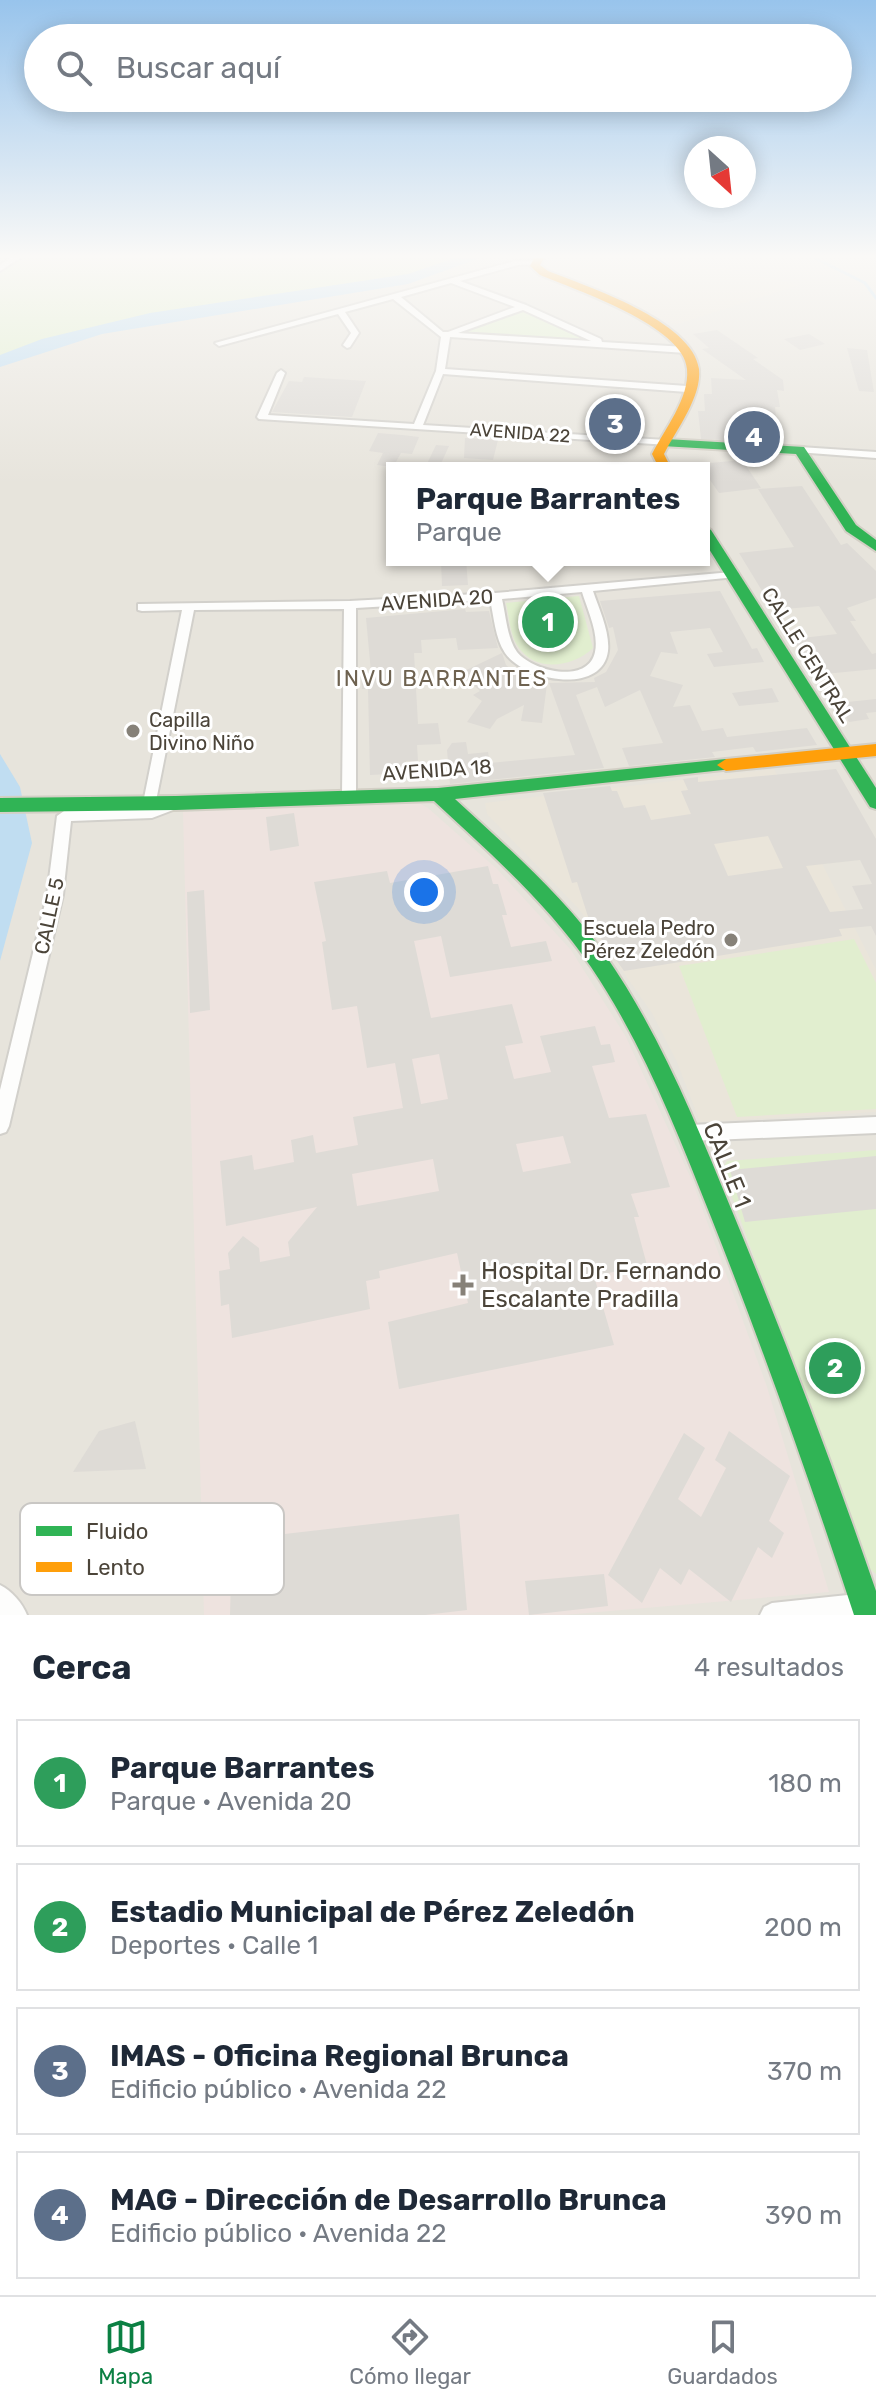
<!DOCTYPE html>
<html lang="es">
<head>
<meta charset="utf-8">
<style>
  :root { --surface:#fff; --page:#f6f6f7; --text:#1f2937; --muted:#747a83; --line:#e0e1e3; --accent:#0b8043 }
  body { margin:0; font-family:Rubik,sans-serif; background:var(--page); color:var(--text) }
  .compass { position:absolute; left:684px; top:136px; width:72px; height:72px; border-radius:50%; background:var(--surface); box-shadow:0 4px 20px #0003; rotate:153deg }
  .you { position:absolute; left:424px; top:892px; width:28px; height:28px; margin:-20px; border:6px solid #fff; border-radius:50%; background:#1a73e8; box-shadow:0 0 0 12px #1a73e833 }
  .badge { display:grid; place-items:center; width:52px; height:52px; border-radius:50%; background:var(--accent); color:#fff; font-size:26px; font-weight:700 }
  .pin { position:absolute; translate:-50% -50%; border:4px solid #fff; box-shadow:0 2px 8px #0006 }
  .popup { position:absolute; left:386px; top:462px; width:324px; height:104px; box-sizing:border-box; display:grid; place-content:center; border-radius:0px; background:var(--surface); filter:drop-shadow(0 2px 6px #0005); font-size:26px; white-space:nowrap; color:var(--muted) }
  .popup b { font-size:30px; color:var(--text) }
  .popup::after { content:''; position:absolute; left:50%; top:100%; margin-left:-16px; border:16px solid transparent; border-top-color:var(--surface) }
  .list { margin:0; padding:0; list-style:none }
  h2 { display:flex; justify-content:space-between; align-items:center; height:104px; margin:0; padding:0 32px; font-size:34px }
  h2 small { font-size:26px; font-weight:400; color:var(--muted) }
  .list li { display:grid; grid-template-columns:52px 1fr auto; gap:24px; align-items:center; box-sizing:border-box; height:128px; margin:0 16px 16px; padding:0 16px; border:2px solid var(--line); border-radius:0px }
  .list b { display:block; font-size:30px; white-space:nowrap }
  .list p { margin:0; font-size:26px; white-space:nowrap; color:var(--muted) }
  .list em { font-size:26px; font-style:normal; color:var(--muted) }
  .icon { flex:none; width:44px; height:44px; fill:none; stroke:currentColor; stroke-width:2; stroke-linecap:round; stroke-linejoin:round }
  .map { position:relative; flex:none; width:876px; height:1615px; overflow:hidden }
  .search { position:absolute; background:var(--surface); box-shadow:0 4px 20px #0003; left:24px; right:24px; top:24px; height:88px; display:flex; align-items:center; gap:20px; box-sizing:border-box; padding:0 28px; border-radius:44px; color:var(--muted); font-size:30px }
  .sheet { height:680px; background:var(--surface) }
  nav { display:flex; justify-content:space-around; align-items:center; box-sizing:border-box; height:112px; border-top:2px solid var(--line); background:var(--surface); font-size:22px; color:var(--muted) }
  nav a { display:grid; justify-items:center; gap:4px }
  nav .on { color:var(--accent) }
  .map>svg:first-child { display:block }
  .residential { fill:#e7e4dc; fill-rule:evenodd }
  .education { fill:#eae5da }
  .medical { fill:#eee3df }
  .green { fill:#e1eecf }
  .water { fill:#c0ddf1 }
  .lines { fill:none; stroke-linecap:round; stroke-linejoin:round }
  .stream { stroke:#c0ddf1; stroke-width:3 }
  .river { fill:#c0ddf1; fill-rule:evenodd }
  .building { fill:#dedbd6; fill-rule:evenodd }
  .street-casing { stroke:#d2d0cb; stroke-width:4 }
  .fast-casing { stroke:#d3cfc5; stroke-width:4 }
  .slow-casing { stroke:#d3cfc5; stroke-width:4 }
  .street { fill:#fdfdfc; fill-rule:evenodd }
  .fast { fill:#30b455; fill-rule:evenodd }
  .slow { fill:#ff9f0a; fill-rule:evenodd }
  .poi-dot { fill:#868178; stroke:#fff; stroke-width:3 }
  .labels { text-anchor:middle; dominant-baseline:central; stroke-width:6; stroke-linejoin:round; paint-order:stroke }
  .far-street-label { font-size:18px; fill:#4b4439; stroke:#fff }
  .street-label { font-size:20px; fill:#4b4439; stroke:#fff }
  .poi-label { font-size:20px; fill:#4b4439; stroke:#fff; text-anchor:start }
  .neighbourhood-label { font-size:22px; letter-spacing:2px; fill:#6e6250; stroke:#fff }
  .near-street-label { font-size:24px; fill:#4b4439; stroke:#fff }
  .near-poi-label { font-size:24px; fill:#4b4439; stroke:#fff; text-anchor:start }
  .key { fill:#fff; stroke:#c9c7c4; stroke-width:2 }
  .key-label { font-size:22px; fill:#4b4439 }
</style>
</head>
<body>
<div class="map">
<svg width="876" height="1615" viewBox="0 0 876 1615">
  <rect width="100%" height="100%" fill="#f4f2ee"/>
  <path class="residential" d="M 0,258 L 876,258 L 876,1615 L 0,1615 ZM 392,468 L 704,468 L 704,560 L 392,560 Z"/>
  <g class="education">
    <polygon points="550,258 698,262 799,285 675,325 599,290 544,269 542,265"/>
    <polygon points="774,769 876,970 876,1112 700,1122 677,1062 652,1013 579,909 487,814 485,803"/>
  </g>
  <polygon class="medical" points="417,802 428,808 497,869 571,950 626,1037 693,1183 767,1387 829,1592 564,1615 204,1615 183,812"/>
  <g class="green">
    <polygon points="21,258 472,258 411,278 262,303 254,299 255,304 144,321 46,341 0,361 0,273"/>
    <polygon points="524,310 597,342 463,333"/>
    <path d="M 579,596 L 593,648 C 572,668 534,673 517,645 C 510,634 509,616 506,603 Z"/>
    <polygon points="854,939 876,983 876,1109 737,1117 679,966"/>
    <polygon points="876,1150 876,1574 866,1566 722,1169 727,1161"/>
  </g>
  <polygon class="water" points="0,754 20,787 32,843 0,961"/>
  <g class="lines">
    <polyline class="stream" points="815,258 865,283 876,298"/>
    <polygon class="river" points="455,258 480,258 408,284 102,334 0,367 0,355 42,339 150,313 408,274"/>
  </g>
  <g class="building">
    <polygon points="717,330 758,358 753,359 783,380 784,391 777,390 780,407 775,407 777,425 771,425 773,442 701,439 698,411 705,411 704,394 712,394 711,378 746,380 702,349 709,348 693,334"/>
    <polygon points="809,334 825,344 800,350 784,339"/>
    <polygon points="847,348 867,350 874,392 859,391"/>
    <polygon points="304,377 366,381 352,417 272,412 289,381 302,382"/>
    <polygon points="378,433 402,435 419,437 412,454 401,453 393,467 377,465 383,453 369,451"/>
    <polygon points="465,438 498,440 493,460 464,458"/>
    <polygon points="436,445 449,446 439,468 425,468"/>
    <polygon points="742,460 761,488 719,493 699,464"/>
    <polygon points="802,486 841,545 847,543 876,571 876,598 847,608 856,621 850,621 872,654 876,653 876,669 814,675 793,639 837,634 819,606 785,609 776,593 764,594 739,553 794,547 758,489"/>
    <polygon points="466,560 468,585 442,586 441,561"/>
    <polygon points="720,591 752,649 757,648 764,662 714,667 707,654 723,652 710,628 670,632 678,654 661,652 650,676 683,685 673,707 690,705 702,731 723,728 727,737 807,728 817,745 756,752 753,747 712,752 715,757 629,766 622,748 663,743 640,690 605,707 597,687 576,695 604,768 450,784 447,750 452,743 466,742 468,754 488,752 490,763 575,755 549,683 595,682 594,678 606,672 618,650 613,627 609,628 600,601"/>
    <polygon points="465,609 466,612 489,611 498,648 458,650 456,638 421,640 422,653 414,653 418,724 438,723 441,744 417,745 418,761 406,761 407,773 370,775 368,689 362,689 361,672 371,672 366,618"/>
    <polygon points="502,653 506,665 521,678 547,684 542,723 521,721 524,705 497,719 490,729 467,722 482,701 473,695 480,691 460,673"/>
    <polygon points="772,688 779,702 739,706 732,693"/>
    <polygon points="876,699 876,712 866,713 869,719 849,722 838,703"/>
    <path d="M 836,769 L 876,839 L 876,936 L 871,926 L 839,929 L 842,936 L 624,971 L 590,923 L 577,882 L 572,883 L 543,793 L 610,786 L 612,791 L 617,791 L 624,808 L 645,805 L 651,820 L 691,814 L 681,791 L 688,790 L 683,779 L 698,777 L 698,782 ZM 768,836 L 783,868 L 728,876 L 714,844 ZM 860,860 L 872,884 L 852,886 L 863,909 L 830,912 L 806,866 Z"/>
    <polygon points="294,813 299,846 270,851 266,817"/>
    <path d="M 488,866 L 493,884 L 498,884 L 507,915 L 502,915 L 511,947 L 546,941 L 552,961 L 450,977 L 441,936 L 414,941 L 431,1018 L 512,1004 L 523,1043 L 505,1046 L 514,1079 L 551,1072 L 540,1036 L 595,1026 L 601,1045 L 610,1044 L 615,1062 L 592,1066 L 609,1118 L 646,1114 L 670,1187 L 631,1194 L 639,1217 L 634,1217 L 647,1265 L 594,1276 L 614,1345 L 399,1389 L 388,1322 L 468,1303 L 457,1253 L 379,1271 L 380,1278 L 366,1281 L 370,1309 L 232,1338 L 229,1304 L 221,1306 L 219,1271 L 230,1269 L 228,1253 L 243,1236 L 259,1248 L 260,1262 L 290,1256 L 288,1242 L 317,1207 L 226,1226 L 220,1161 L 252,1155 L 254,1170 L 294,1162 L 291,1140 L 313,1135 L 316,1153 L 358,1145 L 353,1117 L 403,1108 L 395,1063 L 367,1068 L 357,1006 L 332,1010 L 322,942 L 326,941 L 314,882 L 387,871 L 390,883 ZM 439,1054 L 448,1099 L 421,1104 L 412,1059 ZM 563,1136 L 571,1163 L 523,1172 L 516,1144 ZM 433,1159 L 439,1191 L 357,1206 L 352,1174 Z"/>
    <polygon points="204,890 210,1010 190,1013 187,892"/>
    <polygon points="876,1156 876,1209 745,1222 730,1170"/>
    <polygon points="135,1421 146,1469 73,1472 99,1431"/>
    <polygon points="729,1431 790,1476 769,1521 784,1533 772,1558 758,1547 731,1602 689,1569 681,1585 660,1568 642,1603 608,1575 684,1433 705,1448 678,1499 701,1517 726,1468 715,1460"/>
    <polygon points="459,1514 467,1610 425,1615 230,1615 232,1540"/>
    <polygon points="604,1574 608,1606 529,1615 525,1581"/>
  </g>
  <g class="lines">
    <defs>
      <g id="street">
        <polygon points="10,258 20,258 0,271 0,265"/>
        <path d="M 536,260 L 540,262 L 539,264 L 518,265 L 460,281 L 526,305 L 601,339 L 602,342 L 686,347 L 690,350 L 686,353 L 450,337 L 445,369 L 687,386 L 692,389 L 687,392 L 443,374 L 423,425 L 666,440 L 669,441 L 669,445 L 259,419 L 257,417 L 277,373 L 281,370 L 285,373 L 268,415 L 414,424 L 436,371 L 441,337 L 393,299 L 345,312 L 359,333 L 350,347 L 347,348 L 343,345 L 351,333 L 338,314 L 219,346 L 215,343 L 515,261 ZM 451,283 L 515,307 L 448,332 L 443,332 L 401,297 ZM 523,310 L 591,341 L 458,333 Z"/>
        <polygon points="800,447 876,452 876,458 797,452 795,450"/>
        <path d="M 732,572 L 738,575 L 736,577 L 593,591 C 599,609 610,632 608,651 C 602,696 524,681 505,653 C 495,638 494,617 490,600 L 356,608 L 356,796 L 349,801 L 342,796 L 344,609 L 194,610 L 155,806 L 176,798 L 183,803 L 181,807 L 152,818 L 71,821 L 63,895 L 9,1126 L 6,1132 L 0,1134 L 0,1090 L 47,895 L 57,816 L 64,811 L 149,808 L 143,803 L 182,610 L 142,611 L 138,610 L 138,604 L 350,601 L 495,593 ZM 582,592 C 587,609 599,633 595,652 C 588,685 532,671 517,652 C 507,638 506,616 502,599 Z"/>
        <polygon points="876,1117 876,1133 689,1141 683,1139 680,1133 683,1127 689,1125"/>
        <path d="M 0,1585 C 12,1591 22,1603 27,1615 L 0,1615 Z"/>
        <polygon points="876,1592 876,1615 760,1615 764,1607 772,1603"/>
      </g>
      <g id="fast">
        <polygon points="666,439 804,447 856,525 876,540 876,551 846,531 796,454 662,446 660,443"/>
        <polygon points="704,526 711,530 876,788 876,809 870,807 704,541"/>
        <path d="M 726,759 L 735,765 L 732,769 L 455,799 C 508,848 564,896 606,956 C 660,1034 696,1123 732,1211 C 784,1336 832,1463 876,1591 L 876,1615 L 854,1615 C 810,1481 763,1348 711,1217 C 677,1131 643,1044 591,967 C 548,904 490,853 434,801 L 176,810 L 0,812 L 0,798 L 176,796 L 438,788 Z"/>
      </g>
      <g id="slow">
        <path d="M 534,258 L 544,258 L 540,265 L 548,271 C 586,286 693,321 699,369 C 702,397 676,430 664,454 L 671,468 L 659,468 L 652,454 C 664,430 690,398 687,369 C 684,326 576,290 540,275 L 530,266 Z"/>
        <polygon points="876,744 876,756 726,771 717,765 726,759"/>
      </g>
    </defs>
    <use href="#street" class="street-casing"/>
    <use href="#fast" class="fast-casing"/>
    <use href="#slow" class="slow-casing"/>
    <use href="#street" class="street"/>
    <use href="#fast" class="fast"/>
    <use href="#slow" class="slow"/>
  </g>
  <linearGradient id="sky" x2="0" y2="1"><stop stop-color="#98c4ec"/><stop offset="0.53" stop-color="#faf9f7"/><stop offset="1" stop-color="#faf9f7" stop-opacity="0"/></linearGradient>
  <rect width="876" height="484" fill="url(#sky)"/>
  <g class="poi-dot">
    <circle cx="133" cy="731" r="8"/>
    <circle cx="731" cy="940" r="8"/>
    <path d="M459 1273h8v8h8v8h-8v8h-8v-8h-8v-8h8z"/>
  </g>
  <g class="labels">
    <g class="far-street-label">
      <text transform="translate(520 433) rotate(4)">AVENIDA 22</text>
    </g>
    <g class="street-label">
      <text transform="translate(437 600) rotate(-4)">AVENIDA 20</text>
      <text transform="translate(808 655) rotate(58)">CALLE CENTRAL</text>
      <text transform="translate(437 770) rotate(-4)">AVENIDA 18</text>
      <text transform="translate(49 916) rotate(-78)">CALLE 5</text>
    </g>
    <g class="poi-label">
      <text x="149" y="720">Capilla<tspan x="149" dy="23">Divino Niño</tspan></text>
      <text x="715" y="928" text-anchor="end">Escuela Pedro<tspan x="715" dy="23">Pérez Zeledón</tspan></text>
    </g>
    <g class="neighbourhood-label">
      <text x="442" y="678">INVU BARRANTES</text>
    </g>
    <g class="near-street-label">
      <text transform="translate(727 1165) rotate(68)">CALLE 1</text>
    </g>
    <g class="near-poi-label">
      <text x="481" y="1271">Hospital Dr. Fernando<tspan x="481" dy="28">Escalante Pradilla</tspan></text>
    </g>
  </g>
  <rect x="20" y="1503" width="264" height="92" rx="12" class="key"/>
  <rect x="36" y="1526" width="36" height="10" fill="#30b455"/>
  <rect x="36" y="1562" width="36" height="10" fill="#ff9f0a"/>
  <g class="key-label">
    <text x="86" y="1539">Fluido</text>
    <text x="86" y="1575">Lento</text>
  </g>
</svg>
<svg class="compass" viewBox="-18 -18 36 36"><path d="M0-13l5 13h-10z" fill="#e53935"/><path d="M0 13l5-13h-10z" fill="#747a83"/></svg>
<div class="you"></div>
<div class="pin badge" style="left:548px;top:622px;background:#2e9e5b">1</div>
<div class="popup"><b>Parque Barrantes</b>Parque</div>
<div class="pin badge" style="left:835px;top:1368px;background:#2e9e5b">2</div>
<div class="pin badge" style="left:615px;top:424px;background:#5c6f8a">3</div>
<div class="pin badge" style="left:754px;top:437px;background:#5c6f8a">4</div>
<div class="search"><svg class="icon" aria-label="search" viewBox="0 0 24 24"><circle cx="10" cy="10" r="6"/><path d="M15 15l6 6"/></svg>Buscar aquí</div>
</div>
<section class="sheet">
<h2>Cerca<small>4 resultados</small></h2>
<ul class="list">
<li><span class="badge" style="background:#2e9e5b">1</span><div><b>Parque Barrantes</b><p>Parque · Avenida 20</p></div><em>180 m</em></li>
<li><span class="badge" style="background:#2e9e5b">2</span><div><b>Estadio Municipal de Pérez Zeledón</b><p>Deportes · Calle 1</p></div><em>200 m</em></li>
<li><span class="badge" style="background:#5c6f8a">3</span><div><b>IMAS - Oficina Regional Brunca</b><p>Edificio público · Avenida 22</p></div><em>370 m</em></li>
<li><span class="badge" style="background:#5c6f8a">4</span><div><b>MAG - Dirección de Desarrollo Brunca</b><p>Edificio público · Avenida 22</p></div><em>390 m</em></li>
</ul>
</section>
<nav>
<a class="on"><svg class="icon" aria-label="map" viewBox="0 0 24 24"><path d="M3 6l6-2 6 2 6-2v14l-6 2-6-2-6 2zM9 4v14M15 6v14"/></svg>Mapa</a>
<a><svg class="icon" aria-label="directions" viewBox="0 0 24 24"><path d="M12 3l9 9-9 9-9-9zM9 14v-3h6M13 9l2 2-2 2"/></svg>Cómo llegar</a>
<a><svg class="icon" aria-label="saved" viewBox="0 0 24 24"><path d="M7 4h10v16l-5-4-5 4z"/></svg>Guardados</a>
</nav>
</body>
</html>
